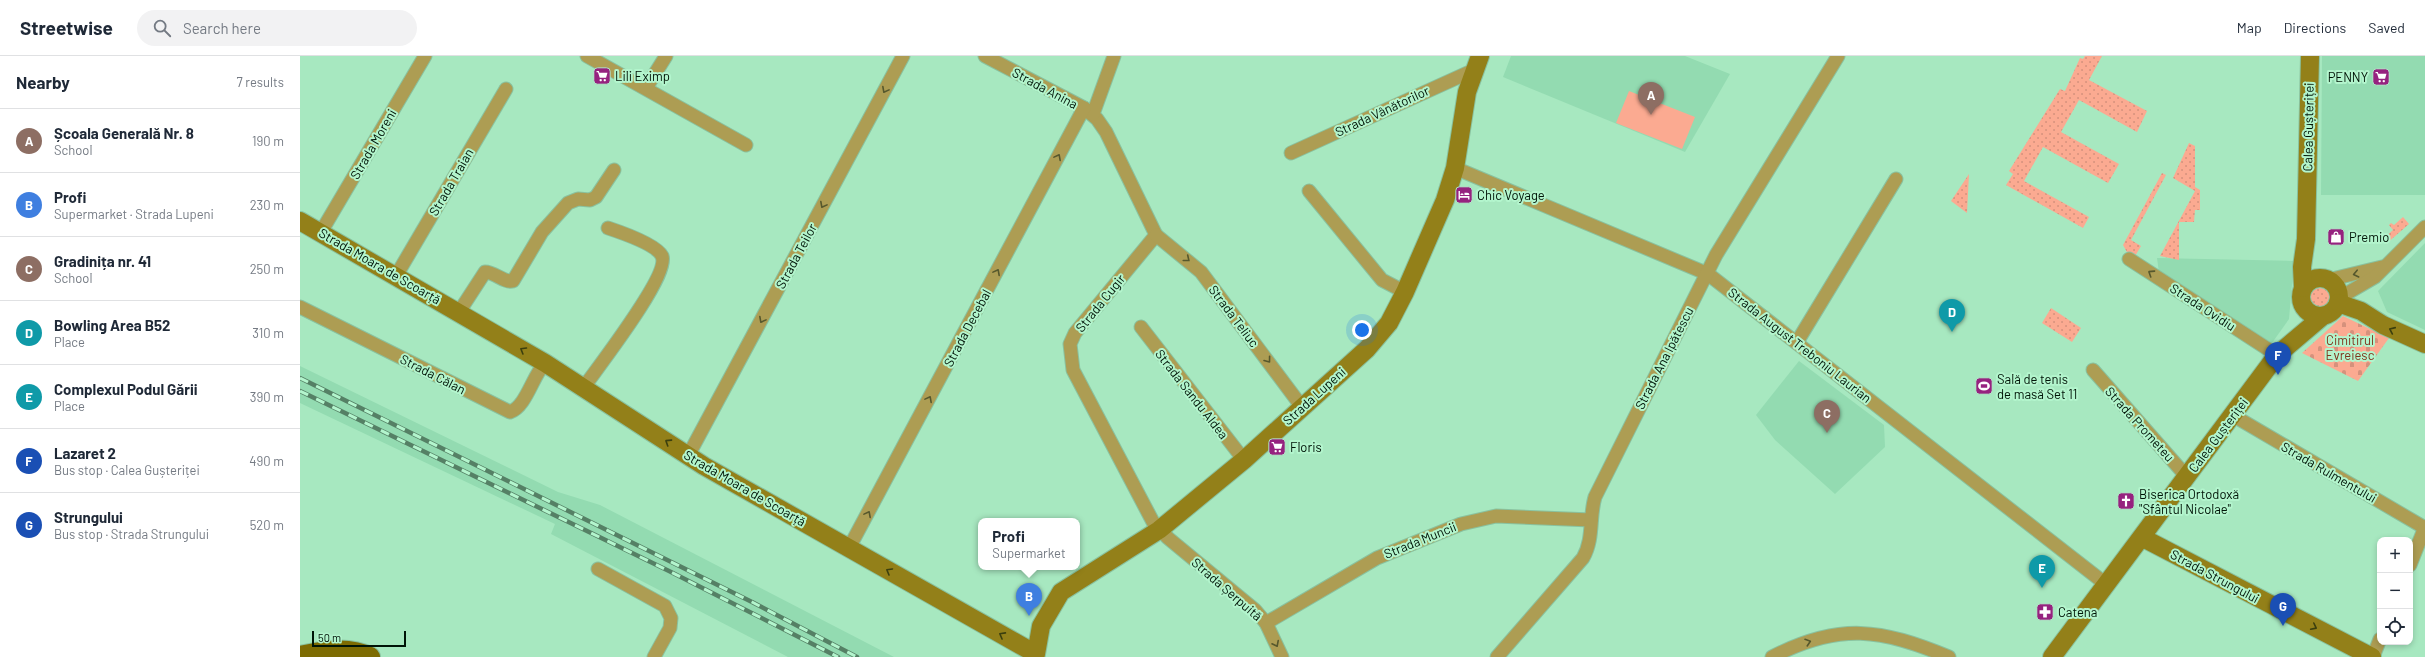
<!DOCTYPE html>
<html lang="en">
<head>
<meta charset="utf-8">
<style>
  :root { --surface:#fff; --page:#f2f2f3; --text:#1f2937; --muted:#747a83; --line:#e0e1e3; --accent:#96227f }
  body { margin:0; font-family:Barlow,sans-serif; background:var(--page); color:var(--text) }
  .controls { position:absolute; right:12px; bottom:12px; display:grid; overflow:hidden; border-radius:8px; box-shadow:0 2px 6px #0003 }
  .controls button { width:36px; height:36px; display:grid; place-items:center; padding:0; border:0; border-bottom:1px solid var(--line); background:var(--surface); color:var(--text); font:20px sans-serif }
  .scale { position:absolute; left:12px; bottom:10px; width:94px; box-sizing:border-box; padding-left:4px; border:2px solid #001407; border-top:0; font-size:11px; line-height:14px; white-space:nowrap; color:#001407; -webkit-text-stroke:3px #b3f5cd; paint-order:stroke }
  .you { position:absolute; left:1062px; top:274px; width:14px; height:14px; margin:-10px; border:3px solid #fff; border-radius:50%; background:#1a73e8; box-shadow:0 0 0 6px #1a73e833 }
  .badge { display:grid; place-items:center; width:26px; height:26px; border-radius:50%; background:var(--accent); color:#fff; font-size:13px; font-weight:700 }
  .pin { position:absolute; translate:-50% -33px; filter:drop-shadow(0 1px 2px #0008) }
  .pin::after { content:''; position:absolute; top:21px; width:14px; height:12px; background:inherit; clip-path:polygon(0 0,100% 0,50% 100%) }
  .popup { position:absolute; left:678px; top:462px; width:102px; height:52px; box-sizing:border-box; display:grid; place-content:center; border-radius:8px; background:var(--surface); filter:drop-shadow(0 1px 3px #0005); font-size:13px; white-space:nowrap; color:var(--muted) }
  .popup b { font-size:15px; color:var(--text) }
  .popup::after { content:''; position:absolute; left:50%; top:100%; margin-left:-8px; border:8px solid transparent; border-top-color:var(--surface) }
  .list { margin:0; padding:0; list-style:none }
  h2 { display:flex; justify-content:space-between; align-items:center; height:52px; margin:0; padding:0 16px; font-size:17px }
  h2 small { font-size:13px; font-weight:400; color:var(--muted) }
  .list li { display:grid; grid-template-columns:26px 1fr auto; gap:12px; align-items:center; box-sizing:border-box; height:64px; padding:0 16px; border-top:1px solid var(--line) }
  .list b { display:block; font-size:15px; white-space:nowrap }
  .list p { margin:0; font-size:13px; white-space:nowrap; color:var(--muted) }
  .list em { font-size:13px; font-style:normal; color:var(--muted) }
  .icon { flex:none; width:22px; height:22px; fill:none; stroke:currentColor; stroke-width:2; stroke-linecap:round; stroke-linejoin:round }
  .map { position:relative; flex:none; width:2125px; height:601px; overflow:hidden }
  header { display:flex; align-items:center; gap:24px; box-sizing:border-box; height:56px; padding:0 20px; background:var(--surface); border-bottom:1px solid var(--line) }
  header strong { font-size:19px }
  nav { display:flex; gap:22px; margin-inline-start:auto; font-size:14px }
  .search { width:280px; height:36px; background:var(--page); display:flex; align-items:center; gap:10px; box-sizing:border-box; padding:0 14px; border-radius:22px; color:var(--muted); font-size:15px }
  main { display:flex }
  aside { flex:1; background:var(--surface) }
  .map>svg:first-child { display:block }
  .built { fill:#93dbb1 }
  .grass { fill:url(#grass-dots) }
  .cemetery { fill:url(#cemetery-stones) }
  .garden { fill:#fbaa91 }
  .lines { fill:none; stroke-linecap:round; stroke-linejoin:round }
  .street-casing { stroke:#89c29f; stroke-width:15 }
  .secondary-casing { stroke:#89c29f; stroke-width:20 }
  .primary-casing { stroke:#89c29f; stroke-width:22 }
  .street { stroke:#ad9d53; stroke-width:13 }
  .secondary { stroke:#938019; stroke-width:18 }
  .primary { stroke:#7d6b02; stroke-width:20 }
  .rail-casing { stroke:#558065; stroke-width:4.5 }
  .rail { stroke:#b3f5cd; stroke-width:3; stroke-dasharray:9; stroke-linecap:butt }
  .oneway { stroke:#56582d }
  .oneway2 { stroke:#3b3f0e }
  .labels { text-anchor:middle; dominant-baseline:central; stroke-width:4; stroke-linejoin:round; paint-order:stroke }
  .poi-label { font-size:13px; fill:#001407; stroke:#b3f5cd; text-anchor:start }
  .street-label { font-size:13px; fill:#001407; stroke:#b3f5cd }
  .park-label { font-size:13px; fill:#80351d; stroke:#b3f5cd }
</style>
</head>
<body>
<header>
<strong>Streetwise</strong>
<div class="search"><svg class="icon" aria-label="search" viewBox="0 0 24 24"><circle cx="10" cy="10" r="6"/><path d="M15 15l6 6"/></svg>Search here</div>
<nav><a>Map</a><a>Directions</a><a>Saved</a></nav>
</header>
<main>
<aside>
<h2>Nearby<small>7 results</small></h2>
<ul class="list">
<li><span class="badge" style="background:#8d6e63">A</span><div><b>Școala Generală Nr. 8</b><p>School</p></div><em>190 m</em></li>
<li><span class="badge" style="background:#3f7fe0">B</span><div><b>Profi</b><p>Supermarket · Strada Lupeni</p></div><em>230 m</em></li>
<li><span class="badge" style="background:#8d6e63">C</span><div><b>Gradinița nr. 41</b><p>School</p></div><em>250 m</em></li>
<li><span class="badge" style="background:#0f9aa8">D</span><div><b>Bowling Area B52</b><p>Place</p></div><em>310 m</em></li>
<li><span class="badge" style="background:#0f9aa8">E</span><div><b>Complexul Podul Gării</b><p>Place</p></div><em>390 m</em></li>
<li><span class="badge" style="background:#1a4fb4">F</span><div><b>Lazaret 2</b><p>Bus stop · Calea Gușteriței</p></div><em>490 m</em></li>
<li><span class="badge" style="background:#1a4fb4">G</span><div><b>Strungului</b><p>Bus stop · Strada Strungului</p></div><em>520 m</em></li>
</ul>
</aside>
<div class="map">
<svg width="2125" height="601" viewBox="0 0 2125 601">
  <defs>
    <pattern id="grass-dots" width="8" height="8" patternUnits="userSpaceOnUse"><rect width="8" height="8" fill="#fbaa91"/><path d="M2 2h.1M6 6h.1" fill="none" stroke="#d5917c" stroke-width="1.8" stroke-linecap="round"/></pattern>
    <pattern id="cemetery-stones" width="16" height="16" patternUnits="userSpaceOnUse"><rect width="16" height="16" fill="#fbaa91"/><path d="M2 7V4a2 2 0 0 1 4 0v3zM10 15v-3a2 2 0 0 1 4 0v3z" fill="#d5917c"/></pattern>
  </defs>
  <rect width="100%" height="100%" fill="#a7e8c0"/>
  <g class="built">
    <polygon points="1211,0 1385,0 1430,18 1385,96 1203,21"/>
    <polygon points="2022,0 2125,0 2125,139 2021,139"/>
    <polygon points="2125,187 2125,274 2087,256 2078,235"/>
    <polygon points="1857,202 1994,205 1989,263 1972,287 1859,217"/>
    <polygon points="1499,305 1584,369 1585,391 1535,438 1475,384 1456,359"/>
    <polygon points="0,310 258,436 300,449 594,601 488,601 251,478 255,468 0,347"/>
  </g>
  <g class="grass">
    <polygon points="1785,0 1802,0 1789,24 1847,55 1837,76 1779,44 1761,76 1819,108 1808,127 1743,91 1724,125 1789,161 1783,172 1706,129 1713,118 1709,115 1760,33 1765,35 1780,2 1783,3"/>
    <polygon points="1889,87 1895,90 1895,131 1900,134 1900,154 1895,154 1894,166 1879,166 1879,204 1860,200 1895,135 1873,122"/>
    <polygon points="1862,117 1866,119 1831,184 1841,190 1834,202 1828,198 1823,189"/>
    <polygon points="1669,118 1667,157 1651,145"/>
    <polygon points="2103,161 2109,168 2086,188 2082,184 2093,174 2089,169 2091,167 2094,169"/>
    <circle cx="2020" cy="242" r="10"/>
    <polygon points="1751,252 1781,272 1772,286 1742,267"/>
  </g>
  <polygon class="cemetery" points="2043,260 2089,282 2058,325 2002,297"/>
  <polygon class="garden" points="1329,35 1395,61 1382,93 1316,67"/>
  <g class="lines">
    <defs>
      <g id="street">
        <polyline points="287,0 446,89"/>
        <polyline points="685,0 784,52 797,63 806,76 856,179 775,277 770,288 773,314 853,466 868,482 955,554 966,567 982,601"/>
        <polyline points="346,32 366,0"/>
        <polyline points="793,58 814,0"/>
        <polyline points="991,97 1174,14"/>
        <polyline points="1155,112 1408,218 1807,529"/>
        <polyline points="1009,135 1082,224 1105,236"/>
        <polyline points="21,176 125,0"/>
        <polyline points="856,179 901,216 1002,351"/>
        <polyline points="1829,203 1977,299"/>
        <polyline points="96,220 206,33"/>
        <polyline points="2028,224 2082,211"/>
        <polyline points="2039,242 2075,221 2125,171"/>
        <path d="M 0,251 L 210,356 C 226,351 233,319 245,307"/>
        <path d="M 159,256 L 185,216 C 195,216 204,227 213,225 L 242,176 L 268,147 L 278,143 L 290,144 L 296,141 L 314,114"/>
        <polyline points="841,271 944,404"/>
        <polyline points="1497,286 1596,123"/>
        <polyline points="1793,314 1887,421"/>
        <path d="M 284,331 C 298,311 370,219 362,200 C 356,188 320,176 308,172"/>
        <polyline points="1934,360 2125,472"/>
        <polyline points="388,400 603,0"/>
        <polyline points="549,492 784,52"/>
        <polyline points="2110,509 2125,471"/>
        <polyline points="298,513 365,550 371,562 370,572 354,601"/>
        <polyline points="966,567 1077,502 1161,468 1196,460 1291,464"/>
        <path d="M 1197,601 L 1283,502 C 1294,483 1289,461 1295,441 L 1416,199 L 1538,0"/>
        <path d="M 1472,601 C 1540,566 1581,573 1649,601"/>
        <polyline points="2073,601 2080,583"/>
      </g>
      <g id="secondary">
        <polyline points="0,165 245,307 404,410 736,598 741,570 761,536 859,474 944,404 1067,293 1089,267 1105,236 1145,144 1155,112 1167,36 1180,0"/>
        <circle cx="2020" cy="241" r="19"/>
        <polyline points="2003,232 2002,211 2006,183 2010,0"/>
        <polyline points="2038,247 2061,255 2083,269 2125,288"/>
        <polyline points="1843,482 2072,601"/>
        <polyline points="1752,601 1977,299 2023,260"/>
      </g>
      <path id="primary" d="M 0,600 C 23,595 48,590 70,601"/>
    </defs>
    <use href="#street" class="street-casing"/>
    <use href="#secondary" class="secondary-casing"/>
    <use href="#primary" class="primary-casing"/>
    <use href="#street" class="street"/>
    <use href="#secondary" class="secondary"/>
    <use href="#primary" class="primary"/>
    <defs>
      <g id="rail">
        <polyline points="0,322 452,546 557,601"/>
        <polyline points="0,335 369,515 538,601"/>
      </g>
    </defs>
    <use href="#rail" class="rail-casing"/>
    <use href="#rail" class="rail"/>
  </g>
  <defs><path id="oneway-chevron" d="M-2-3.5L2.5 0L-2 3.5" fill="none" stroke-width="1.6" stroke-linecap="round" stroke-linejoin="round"/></defs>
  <g class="oneway">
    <use href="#oneway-chevron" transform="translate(585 34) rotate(118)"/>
    <use href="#oneway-chevron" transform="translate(758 101) rotate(-62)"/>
    <use href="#oneway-chevron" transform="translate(523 149) rotate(118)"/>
    <use href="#oneway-chevron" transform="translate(887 203) rotate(39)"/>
    <use href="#oneway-chevron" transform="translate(697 216) rotate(-62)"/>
    <use href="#oneway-chevron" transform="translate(1851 217) rotate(-147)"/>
    <use href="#oneway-chevron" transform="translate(2056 218) rotate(167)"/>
    <use href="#oneway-chevron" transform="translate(462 264) rotate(118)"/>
    <use href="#oneway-chevron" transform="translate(968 304) rotate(53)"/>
    <use href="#oneway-chevron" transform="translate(629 343) rotate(-62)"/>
    <use href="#oneway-chevron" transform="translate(568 458) rotate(-62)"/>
    <use href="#oneway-chevron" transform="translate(1508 586) rotate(-18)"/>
    <use href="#oneway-chevron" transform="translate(976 588) rotate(63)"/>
  </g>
  <g class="oneway2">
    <use href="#oneway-chevron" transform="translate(2092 274) rotate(-156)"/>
    <use href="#oneway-chevron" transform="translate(223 294) rotate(-149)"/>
    <use href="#oneway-chevron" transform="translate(368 386) rotate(-147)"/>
    <use href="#oneway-chevron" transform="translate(589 515) rotate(-150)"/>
    <use href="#oneway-chevron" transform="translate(2014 571) rotate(27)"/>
    <use href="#oneway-chevron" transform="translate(702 579) rotate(-151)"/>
  </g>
  <defs>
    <symbol id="supermarket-square" viewBox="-11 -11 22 22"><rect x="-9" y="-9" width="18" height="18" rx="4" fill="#96227f" stroke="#b3f5cd"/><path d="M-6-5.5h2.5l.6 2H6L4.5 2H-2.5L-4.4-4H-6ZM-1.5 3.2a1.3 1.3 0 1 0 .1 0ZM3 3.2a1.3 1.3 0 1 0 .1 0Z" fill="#fff"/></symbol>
    <symbol id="hotel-square" viewBox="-11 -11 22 22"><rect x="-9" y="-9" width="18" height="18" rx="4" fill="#96227f" stroke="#b3f5cd"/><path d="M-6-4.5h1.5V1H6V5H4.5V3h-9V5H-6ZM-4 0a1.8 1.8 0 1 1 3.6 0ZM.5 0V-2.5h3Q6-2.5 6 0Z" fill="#fff"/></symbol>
    <symbol id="shop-square" viewBox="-11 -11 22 22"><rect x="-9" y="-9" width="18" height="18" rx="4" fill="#96227f" stroke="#b3f5cd"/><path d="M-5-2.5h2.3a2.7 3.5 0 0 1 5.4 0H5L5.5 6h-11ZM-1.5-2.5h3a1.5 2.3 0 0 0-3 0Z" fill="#fff"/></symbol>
    <symbol id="stadium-square" viewBox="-11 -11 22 22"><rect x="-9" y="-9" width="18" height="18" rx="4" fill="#96227f" stroke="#b3f5cd"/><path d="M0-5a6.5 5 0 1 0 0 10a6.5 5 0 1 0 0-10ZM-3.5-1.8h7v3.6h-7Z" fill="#fff"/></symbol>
    <symbol id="church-square" viewBox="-11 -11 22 22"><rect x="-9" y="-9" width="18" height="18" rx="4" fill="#96227f" stroke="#b3f5cd"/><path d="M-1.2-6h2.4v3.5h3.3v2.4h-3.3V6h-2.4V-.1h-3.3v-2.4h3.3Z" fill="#fff"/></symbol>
    <symbol id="pharmacy-square" viewBox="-11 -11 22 22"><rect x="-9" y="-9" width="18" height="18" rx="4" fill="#96227f" stroke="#b3f5cd"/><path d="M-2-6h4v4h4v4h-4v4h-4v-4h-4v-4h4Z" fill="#fff"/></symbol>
  </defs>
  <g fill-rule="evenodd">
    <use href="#supermarket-square" x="292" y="10" width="20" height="20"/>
    <use href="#supermarket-square" x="2071" y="11" width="20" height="20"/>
    <use href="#hotel-square" x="1154" y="129" width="20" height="20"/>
    <use href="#shop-square" x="2026" y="171" width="20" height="20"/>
    <use href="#stadium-square" x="1674" y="320" width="20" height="20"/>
    <use href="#supermarket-square" x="967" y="381" width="20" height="20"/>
    <use href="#church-square" x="1816" y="435" width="20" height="20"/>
    <use href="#pharmacy-square" x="1735" y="546" width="20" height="20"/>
  </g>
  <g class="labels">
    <g class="poi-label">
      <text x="315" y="20">Lili Eximp</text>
      <text x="2068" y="21" text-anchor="end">PENNY</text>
      <text x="1177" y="139">Chic Voyage</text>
      <text x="2049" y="181">Premio</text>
      <text x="1697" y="323">Sală de tenis<tspan x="1697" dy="15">de masă Set 11</tspan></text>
      <text x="990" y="391">Floris</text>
      <text x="1839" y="438">Biserica Ortodoxă<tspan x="1839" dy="15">"Sfântul Nicolae"</tspan></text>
      <text x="1758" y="556">Catena</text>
    </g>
    <g class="street-label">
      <text transform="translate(745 32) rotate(28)">Strada Anina</text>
      <text transform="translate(1082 55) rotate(-25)">Strada Vânătorilor</text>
      <text transform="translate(2008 71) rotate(-89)">Calea Gușteriței</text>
      <text transform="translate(73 88) rotate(-60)">Strada Moreni</text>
      <text transform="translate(151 126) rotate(-60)">Strada Traian</text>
      <text transform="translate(496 200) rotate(-62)">Strada Teilor</text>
      <text transform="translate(80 210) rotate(30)">Strada Moara de Scoarță</text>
      <text transform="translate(800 247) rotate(-51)">Strada Cugir</text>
      <text transform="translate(1903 251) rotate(33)">Strada Ovidiu</text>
      <text transform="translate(934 260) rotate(53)">Strada Teliuc</text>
      <text transform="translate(667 272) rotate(-62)">Strada Decebal</text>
      <text transform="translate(1500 289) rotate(38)">Strada August Treboniu Laurian</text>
      <text transform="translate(1364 302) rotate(-63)">Strada Ana Ipătescu</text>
      <text transform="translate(133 318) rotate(27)">Strada Călan</text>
      <text transform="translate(892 338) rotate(52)">Strada Sandu Aldea</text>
      <text transform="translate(1014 340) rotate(-42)">Strada Lupeni</text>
      <text transform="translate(1840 368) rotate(48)">Strada Prometeu</text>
      <text transform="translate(1918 379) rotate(-53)">Calea Gușteriței</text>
      <text transform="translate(2029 416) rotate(30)">Strada Rulmentului</text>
      <text transform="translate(445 432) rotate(30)">Strada Moara de Scoarță</text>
      <text transform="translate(1120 484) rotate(-22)">Strada Muncii</text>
      <text transform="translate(1915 520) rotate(28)">Strada Strungului</text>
      <text transform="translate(927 533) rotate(41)">Strada Șerpuită</text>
    </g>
    <g class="park-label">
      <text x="2050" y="284">Cimitirul<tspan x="2050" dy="15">Evreiesc</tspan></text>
    </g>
  </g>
</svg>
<div class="controls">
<button>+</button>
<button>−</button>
<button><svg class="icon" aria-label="locate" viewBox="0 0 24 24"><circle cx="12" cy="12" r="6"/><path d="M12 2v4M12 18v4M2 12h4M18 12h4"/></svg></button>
</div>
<div class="scale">50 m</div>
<div class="you"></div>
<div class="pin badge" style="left:1351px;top:59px;background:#8d6e63">A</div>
<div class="pin badge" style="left:729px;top:560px;background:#3f7fe0">B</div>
<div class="popup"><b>Profi</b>Supermarket</div>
<div class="pin badge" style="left:1527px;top:377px;background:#8d6e63">C</div>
<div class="pin badge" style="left:1652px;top:276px;background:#0f9aa8">D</div>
<div class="pin badge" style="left:1742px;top:532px;background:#0f9aa8">E</div>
<div class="pin badge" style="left:1978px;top:319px;background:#1a4fb4">F</div>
<div class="pin badge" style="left:1983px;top:570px;background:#1a4fb4">G</div>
</div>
</main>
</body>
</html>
